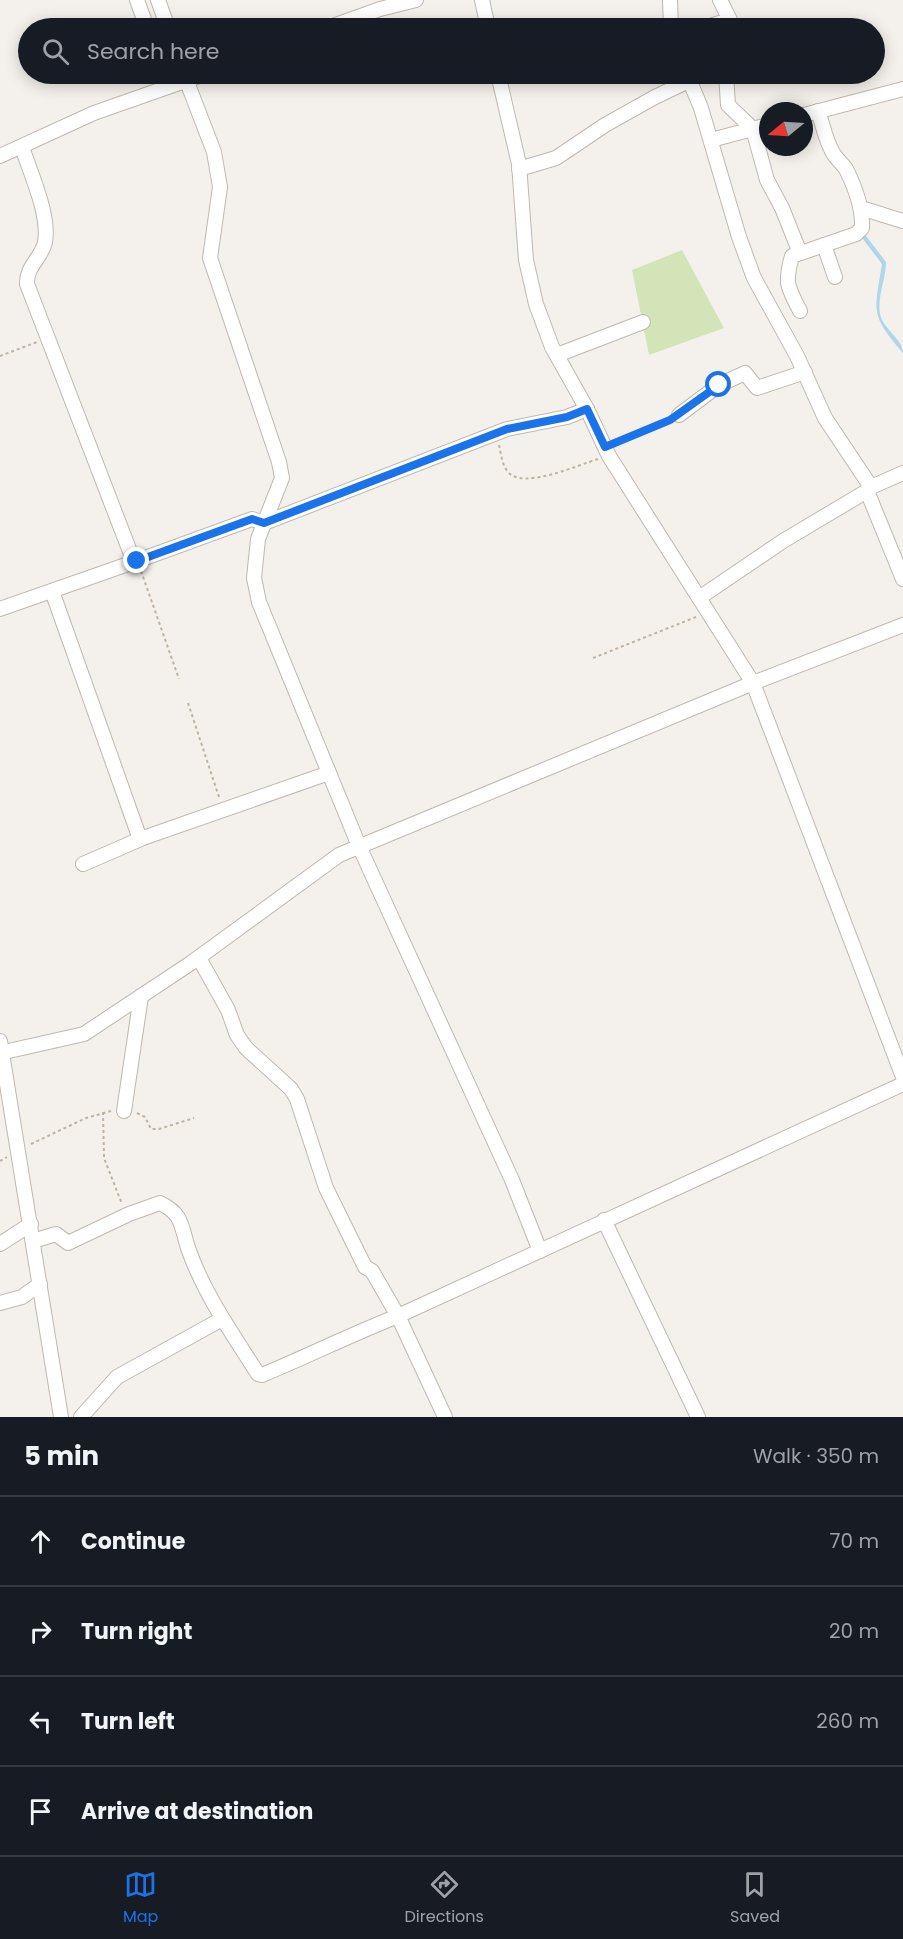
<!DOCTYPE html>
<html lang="en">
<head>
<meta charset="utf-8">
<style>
  :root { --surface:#171b24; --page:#20242c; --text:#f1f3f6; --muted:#9ea1a6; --line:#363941; --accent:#1a73e8 }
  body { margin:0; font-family:Poppins,sans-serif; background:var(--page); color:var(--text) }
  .compass { position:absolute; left:759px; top:102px; width:54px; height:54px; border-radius:50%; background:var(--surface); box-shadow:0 3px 15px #0003; rotate:252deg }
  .stop { position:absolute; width:18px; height:18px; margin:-14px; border:4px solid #1a73e8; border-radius:50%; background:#fff }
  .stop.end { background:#1a73e8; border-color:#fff; box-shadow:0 2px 6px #0008 }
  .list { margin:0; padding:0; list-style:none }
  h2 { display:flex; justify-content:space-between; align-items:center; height:78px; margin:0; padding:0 24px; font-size:26px }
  h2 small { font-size:20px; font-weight:400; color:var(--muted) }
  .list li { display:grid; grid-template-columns:39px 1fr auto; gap:18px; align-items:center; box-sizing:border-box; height:90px; padding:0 24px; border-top:2px solid var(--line) }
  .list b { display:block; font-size:22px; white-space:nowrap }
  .list em { font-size:20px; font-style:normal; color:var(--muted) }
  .icon { flex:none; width:33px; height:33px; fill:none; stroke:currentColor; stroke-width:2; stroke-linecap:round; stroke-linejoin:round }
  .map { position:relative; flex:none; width:903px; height:1417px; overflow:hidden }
  .search { position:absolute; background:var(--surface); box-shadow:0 3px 15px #0003; left:18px; right:18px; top:18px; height:66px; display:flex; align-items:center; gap:15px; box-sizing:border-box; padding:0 21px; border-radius:33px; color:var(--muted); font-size:22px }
  .sheet { height:438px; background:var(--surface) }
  nav { display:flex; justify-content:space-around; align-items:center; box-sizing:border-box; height:84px; border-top:2px solid var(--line); background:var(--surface); font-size:16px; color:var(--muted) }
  nav a { display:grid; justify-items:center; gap:3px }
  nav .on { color:var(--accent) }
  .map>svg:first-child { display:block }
  .green { fill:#d4e4b9 }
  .water { fill:#aed7eb }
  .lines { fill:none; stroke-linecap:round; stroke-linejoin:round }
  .minor-casing { stroke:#bfb8af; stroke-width:16 }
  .path { stroke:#c0b2a1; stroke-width:2; stroke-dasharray:3 3; stroke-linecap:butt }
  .minor { stroke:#fff; stroke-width:14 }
  .route { stroke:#1a73e8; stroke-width:8 }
</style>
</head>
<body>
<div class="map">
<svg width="903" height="1417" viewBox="0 0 903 1417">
  <rect width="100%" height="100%" fill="#f4f1ec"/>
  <polygon class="green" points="682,250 724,328 649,355 632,270"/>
  <path class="water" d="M 859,216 L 860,228 L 886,262 C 886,279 877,297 880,314 C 883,329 903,339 903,353 C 870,314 874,313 882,264 L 856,230 L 855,218 Z"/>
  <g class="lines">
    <defs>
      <g id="minor">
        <polyline points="137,0 147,28"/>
        <polyline points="158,0 168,28"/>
        <polyline points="482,0 488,28"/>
        <polyline points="670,0 671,28"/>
        <polyline points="327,28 380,9 416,0"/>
        <polyline points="703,28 730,20 720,0"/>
        <polyline points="184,74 214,152 220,187 210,258 279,462 282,478 258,539 254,578 259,602 359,846 512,1180 540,1251"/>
        <polyline points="498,74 519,164 526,260 536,304 552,347 587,409 609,456 753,683 903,1077"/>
        <polyline points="687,74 701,108 739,237 754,278 797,356 825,418 871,487"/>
        <polyline points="726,74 728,105 753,129 767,180 782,208 800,253"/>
        <polyline points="804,115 903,89"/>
        <polyline points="711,140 768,125"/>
        <path d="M 22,147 C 30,172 50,215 45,242 C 42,258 26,266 27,284 L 134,562"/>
        <polyline points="0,156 94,113 205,74"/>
        <polyline points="519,169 556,158 605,125 655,97 703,74"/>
        <polyline points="861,208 903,221"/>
        <polyline points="824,245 835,277"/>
        <path d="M 800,311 C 788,287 784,284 792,256 L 856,234 L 862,228 C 863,208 855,187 846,169 C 842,163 835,158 832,151 C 825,138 823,125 818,111"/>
        <polyline points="557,355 643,322"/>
        <polyline points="679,415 719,385 745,373 757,388 805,372"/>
        <polyline points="867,491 903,579"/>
        <polyline points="52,591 140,839"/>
        <polyline points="699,598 783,541 867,491 871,487 903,473"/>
        <polyline points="0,609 134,562 252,519 264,523 507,429 567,417 587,409"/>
        <polyline points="83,864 143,838 329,773"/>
        <polyline points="199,958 228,1010 237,1035 246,1048 291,1089 297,1099 326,1188 365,1267 372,1271 398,1316 445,1417"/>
        <polyline points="0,1041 61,1417"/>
        <polyline points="0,1053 84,1034 191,963 339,855 753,683 903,625"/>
        <polyline points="124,1111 141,996"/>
        <polyline points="604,1220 698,1417"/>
        <path d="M 33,1241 L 56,1234 L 68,1243 L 129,1214 L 160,1203 C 183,1214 181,1226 188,1248 C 204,1294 232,1333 258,1374 L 262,1375 C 308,1356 352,1334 398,1316 L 903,1084"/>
        <polyline points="0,1244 31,1224"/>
        <polyline points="0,1303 22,1297 40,1284"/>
        <polyline points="81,1417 117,1377 222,1319"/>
      </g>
    </defs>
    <use href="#minor" class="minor-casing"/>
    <g class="path">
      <polyline points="0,356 37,342"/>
      <polyline points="616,442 669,421"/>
      <path d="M 499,445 C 501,454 502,465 508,472 C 523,490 578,465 598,459"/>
      <polyline points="141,571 179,679"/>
      <polyline points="593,658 696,617"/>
      <polyline points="188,703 219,797"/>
      <polyline points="103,1112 104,1158 122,1204"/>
      <polyline points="137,1113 145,1117 151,1129 159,1129 194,1118"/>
      <polyline points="31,1144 86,1118 111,1111"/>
      <polyline points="0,1161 7,1157"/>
    </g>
    <use href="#minor" class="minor"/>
  </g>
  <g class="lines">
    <polyline class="route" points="137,561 252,519 264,523 507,429 567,417 587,409 605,447 670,420 719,385"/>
  </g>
</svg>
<svg class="compass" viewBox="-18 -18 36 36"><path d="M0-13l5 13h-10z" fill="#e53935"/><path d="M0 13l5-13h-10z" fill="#9ea1a6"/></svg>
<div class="stop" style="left:719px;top:385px"></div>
<div class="stop end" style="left:137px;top:561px"></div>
<div class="search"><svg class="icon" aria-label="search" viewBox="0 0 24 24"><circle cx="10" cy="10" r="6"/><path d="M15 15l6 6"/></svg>Search here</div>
</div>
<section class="sheet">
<h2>5 min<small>Walk · 350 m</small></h2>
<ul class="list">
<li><svg class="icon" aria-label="ahead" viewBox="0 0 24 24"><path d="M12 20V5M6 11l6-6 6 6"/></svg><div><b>Continue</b></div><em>70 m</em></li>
<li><svg class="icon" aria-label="right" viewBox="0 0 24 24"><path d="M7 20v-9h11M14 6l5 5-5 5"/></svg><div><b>Turn right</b></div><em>20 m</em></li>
<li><svg class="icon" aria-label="left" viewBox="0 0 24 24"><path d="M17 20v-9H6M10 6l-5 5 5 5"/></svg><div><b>Turn left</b></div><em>260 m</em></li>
<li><svg class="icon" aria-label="arrive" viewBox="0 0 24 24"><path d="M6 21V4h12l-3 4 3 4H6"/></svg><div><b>Arrive at destination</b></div></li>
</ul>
</section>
<nav>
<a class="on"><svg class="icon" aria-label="map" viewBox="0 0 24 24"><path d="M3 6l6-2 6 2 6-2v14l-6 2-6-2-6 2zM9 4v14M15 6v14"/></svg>Map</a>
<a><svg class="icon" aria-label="directions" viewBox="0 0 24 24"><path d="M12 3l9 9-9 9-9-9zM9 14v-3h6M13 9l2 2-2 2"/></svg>Directions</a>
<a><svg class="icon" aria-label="saved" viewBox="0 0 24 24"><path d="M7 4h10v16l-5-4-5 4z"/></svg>Saved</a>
</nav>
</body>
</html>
